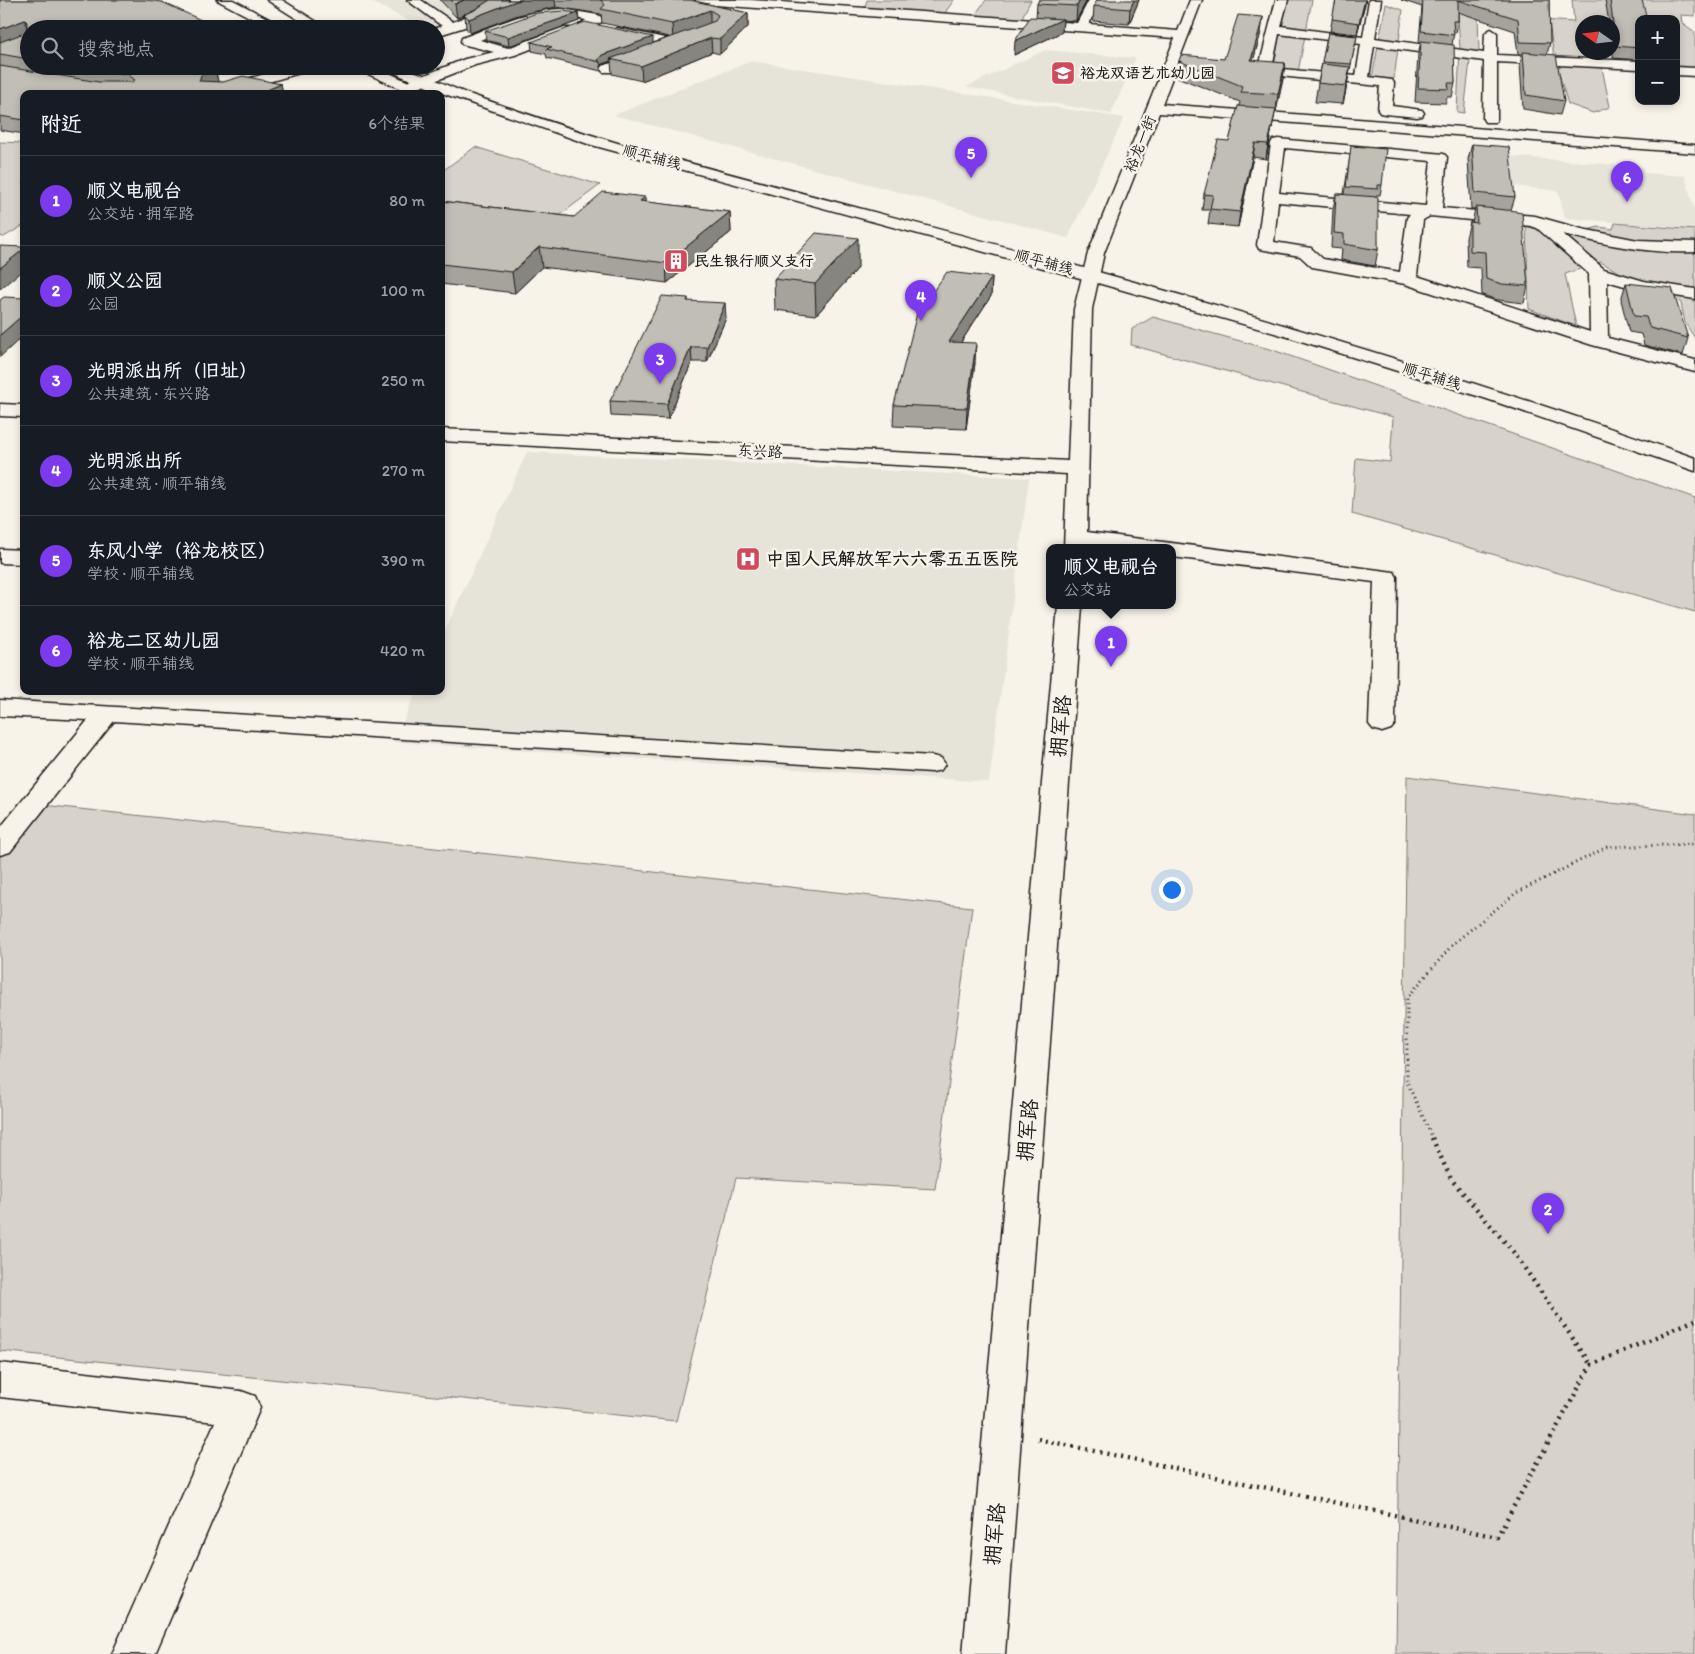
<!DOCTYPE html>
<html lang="zh">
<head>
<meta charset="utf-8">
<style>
  :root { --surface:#171b24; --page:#20242c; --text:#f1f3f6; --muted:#9ea1a6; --line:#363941; --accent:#7c3aed }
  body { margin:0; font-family:Itim,"LXGW WenKai TC",sans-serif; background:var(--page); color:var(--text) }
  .controls { position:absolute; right:15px; top:15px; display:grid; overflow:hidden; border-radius:10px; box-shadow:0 2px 8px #0003 }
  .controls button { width:45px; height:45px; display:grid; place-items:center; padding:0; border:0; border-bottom:1px solid var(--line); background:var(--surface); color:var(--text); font:25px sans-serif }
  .compass { position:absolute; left:1575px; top:15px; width:45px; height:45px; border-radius:50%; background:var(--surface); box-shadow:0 2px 8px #0003; rotate:284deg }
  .you { position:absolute; left:1171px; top:889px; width:18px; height:18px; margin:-12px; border:4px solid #fff; border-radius:50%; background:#1a73e8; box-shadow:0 0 0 8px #1a73e833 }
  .badge { display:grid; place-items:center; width:32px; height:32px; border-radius:50%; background:var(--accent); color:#fff; font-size:16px; font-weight:700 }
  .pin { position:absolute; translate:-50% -41px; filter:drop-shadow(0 1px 2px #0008) }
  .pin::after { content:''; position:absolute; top:26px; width:18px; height:15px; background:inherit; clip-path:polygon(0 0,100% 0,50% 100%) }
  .popup { position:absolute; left:1046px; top:544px; width:130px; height:65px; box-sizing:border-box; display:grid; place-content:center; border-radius:10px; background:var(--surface); filter:drop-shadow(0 1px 4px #0005); font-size:16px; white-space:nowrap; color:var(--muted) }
  .popup b { font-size:19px; color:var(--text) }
  .popup::after { content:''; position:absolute; left:50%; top:100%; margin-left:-10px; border:10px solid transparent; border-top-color:var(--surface) }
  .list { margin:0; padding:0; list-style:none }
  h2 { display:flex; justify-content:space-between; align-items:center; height:65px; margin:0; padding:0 20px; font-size:21px }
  h2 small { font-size:16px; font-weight:400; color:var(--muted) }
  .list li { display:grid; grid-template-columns:32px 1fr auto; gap:15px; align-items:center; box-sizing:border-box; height:90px; padding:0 20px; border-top:1px solid var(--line) }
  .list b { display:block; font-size:19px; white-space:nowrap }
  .list p { margin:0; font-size:16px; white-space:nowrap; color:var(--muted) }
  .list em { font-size:16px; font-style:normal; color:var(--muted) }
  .icon { flex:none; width:28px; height:28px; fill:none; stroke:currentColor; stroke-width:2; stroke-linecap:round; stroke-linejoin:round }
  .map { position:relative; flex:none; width:1695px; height:1654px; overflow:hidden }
  .search { position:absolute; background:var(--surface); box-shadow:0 2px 8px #0003; left:20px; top:20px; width:425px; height:55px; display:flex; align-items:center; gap:12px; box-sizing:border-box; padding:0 18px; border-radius:28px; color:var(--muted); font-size:19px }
  .panel { position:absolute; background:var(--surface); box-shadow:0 2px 8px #0003; left:20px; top:90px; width:425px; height:605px; border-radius:10px }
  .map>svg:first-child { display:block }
  .built { fill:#e6e3d9 }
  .green { fill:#d7d3cb; stroke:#7a7874 }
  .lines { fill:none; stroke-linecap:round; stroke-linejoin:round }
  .minor-casing { stroke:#1c1c1c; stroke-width:3 }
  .major-casing { stroke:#1c1c1c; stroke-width:3 }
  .path-far1 { stroke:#1c1c1c; stroke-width:3; stroke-dasharray:1 4; stroke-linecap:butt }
  .path { stroke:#1c1c1c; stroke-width:4.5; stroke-dasharray:2 5; stroke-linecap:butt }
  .minor { fill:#f7f3e8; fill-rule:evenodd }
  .major { fill:#f7f3e8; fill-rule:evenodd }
  .wall { fill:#a5a39c; stroke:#1c1c1c }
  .shaded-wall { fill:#86857f; stroke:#1c1c1c }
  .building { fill:#c0beb5; stroke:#1c1c1c }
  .labels { text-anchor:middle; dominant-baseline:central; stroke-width:5; stroke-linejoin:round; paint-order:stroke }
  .far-poi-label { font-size:15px; font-weight:bold; fill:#1c1c1c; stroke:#f7f3e8; text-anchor:start }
  .far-street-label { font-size:15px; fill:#1c1c1c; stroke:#f7f3e8 }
  .poi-label { font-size:18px; font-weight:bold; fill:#1c1c1c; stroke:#f7f3e8; text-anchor:start }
  .near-street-label { font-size:21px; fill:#1c1c1c; stroke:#f7f3e8 }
</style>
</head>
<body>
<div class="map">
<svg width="1695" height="1654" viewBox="0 0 1695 1654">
  <rect width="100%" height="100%" fill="#f7f3e8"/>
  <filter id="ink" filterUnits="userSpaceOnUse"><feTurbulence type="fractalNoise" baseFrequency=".02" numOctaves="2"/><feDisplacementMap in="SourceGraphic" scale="10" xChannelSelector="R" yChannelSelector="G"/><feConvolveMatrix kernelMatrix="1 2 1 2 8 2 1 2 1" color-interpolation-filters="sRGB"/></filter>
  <g filter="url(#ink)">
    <g class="built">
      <polygon points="368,0 519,0 506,9 438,36 436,29 424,29"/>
      <polygon points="1045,50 1136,58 1111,114 966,87"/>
      <polygon points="751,61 1124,118 1068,238 614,115"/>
      <polygon points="1509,156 1643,167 1644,173 1685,176 1695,212 1695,229 1565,218 1558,191 1514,186"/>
      <polygon points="527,452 1029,478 989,782 394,742 417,691 441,691 441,639"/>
    </g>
    <g class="green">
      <polygon points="867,0 954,0 944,14 864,10"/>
      <polygon points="986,0 1031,0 1021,19 974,16"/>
      <polygon points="1286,0 1312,0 1298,72 1273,71"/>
      <polygon points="1572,0 1695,0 1695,16 1681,15 1682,23 1695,32 1695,70 1676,67 1676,19 1624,18 1598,22 1582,22 1582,52 1599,53 1610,107 1593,113 1568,104 1554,57 1550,29 1541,25 1539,20 1574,22"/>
      <polygon points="1457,1 1478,13 1479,52 1471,52 1464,113 1457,112 1460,49"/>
      <polygon points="1386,4 1403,10 1394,79 1372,78"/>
      <polygon points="0,142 24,143 24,225 4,237 0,236"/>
      <polygon points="475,147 600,185 544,227 441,212 441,172"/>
      <polygon points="1615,223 1695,230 1695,338 1685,323 1681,303 1659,286 1631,279 1601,262 1565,274 1576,326 1529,309 1526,226 1563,236 1599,227 1613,229"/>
      <polygon points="1153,317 1273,350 1695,498 1695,612 1352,514 1356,458 1390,462 1393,417 1131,345 1132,329"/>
      <polygon points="1407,776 1695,814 1695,1654 1396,1654"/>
      <polygon points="34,804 972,907 935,1189 736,1178 676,1421 0,1351 0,846"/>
    </g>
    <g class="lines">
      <defs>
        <g id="minor">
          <path d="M 407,0 L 421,0 L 453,22 C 475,15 484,0 508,0 L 474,24 L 436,36 L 436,29 L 433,29 L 442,26 Z"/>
          <polygon points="695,0 751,0 1077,23 1089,0 1101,0 1089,24 1178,31 1190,0 1202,0 1162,104 1695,145 1695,153 1159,113 1104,253 1092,309 1087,532 1394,572 1397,577 1395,724 1391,729 1382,732 1373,729 1369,724 1374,582 1172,557 1172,548 1112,548 1086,545 1086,548 1064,548 1067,474 441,441 441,429 1068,461 1074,309 1088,253 1175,38 701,4"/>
          <path d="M 1276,0 L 1288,0 L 1281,26 L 1363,37 L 1369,0 L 1381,0 L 1375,38 L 1484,53 L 1485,33 L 1491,29 L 1497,33 L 1497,55 L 1639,61 L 1639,69 L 1497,62 L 1497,119 L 1495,122 L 1485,122 L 1483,119 L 1484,61 L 1374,46 L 1369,77 L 1392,80 L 1394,83 L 1392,106 L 1422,110 L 1424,113 L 1422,116 L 1417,117 L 1385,114 L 1380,113 L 1378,110 L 1380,86 L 1260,74 L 1258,71 ZM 1279,34 L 1361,44 L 1356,76 L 1272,68 Z"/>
          <path d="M 562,9 L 598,15 L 604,19 L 602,22 L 585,29 L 579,25 L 586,20 C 547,12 515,26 480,40 L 508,48 L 562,28 L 570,28 L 572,31 L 570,34 L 515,55 L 475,65 L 412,90 L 402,90 L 400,87 L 402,84 L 465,59 L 494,52 L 462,44 L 461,41 L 462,38 C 494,26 527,10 562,9 Z"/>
          <polygon points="617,28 679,41 680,44 679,47 613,72 603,72 601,69 603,66 660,45 613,35 611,32"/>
          <polygon points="293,66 315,66 314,69 226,94 203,94 205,91"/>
          <polygon points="1676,67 1695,68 1695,76 1676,75"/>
          <path d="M 1278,139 L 1444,154 L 1447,157 L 1442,208 L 1535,216 L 1582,229 L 1638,240 L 1695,242 L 1695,252 C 1650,254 1607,245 1563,234 L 1604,269 L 1644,281 L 1695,289 L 1695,299 L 1642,291 L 1607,281 L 1608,338 L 1695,360 L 1695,372 L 1592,345 L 1405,284 L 1318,268 L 1312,267 L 1300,256 L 1259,249 L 1257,245 L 1271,143 L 1273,140 ZM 1285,148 L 1431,161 L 1426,206 L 1279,193 ZM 1278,202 L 1410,214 L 1407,218 L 1400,272 L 1323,259 L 1311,248 L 1274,242 ZM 1430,216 L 1531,226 L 1537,228 L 1589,274 L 1590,332 L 1417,276 L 1423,220 Z"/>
          <polygon points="0,404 24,405 24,417 0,416"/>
          <polygon points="0,549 24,550 24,564 0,563"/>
          <polygon points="1058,606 1082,606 1005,1654 963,1654"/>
          <polygon points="0,700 932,756 941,758 945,764 941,770 932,772 114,721 10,852 0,855 0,828 88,720 0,716"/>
          <polygon points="0,1363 241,1391 255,1396 260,1408 155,1654 112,1654 215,1422 0,1397"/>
        </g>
        <g id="major">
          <polygon points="217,0 233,0 288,29 272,29"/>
          <polygon points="267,0 282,0 328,29 313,29"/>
          <polygon points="356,66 374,66 411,83 413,86 411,89 401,89 357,69"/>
          <path d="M 385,66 C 413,66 441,84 469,94 C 529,115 590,136 652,153 C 798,193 945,230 1091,270 C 1294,326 1496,387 1695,458 L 1695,471 L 1487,399 L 1285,336 L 1080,278 L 588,144 L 439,92 L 399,75 Z"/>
        </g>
      </defs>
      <use href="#minor" class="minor-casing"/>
      <use href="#major" class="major-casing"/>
      <polyline class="path-far1" points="1433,1139 1407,1082 1407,998 1454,943 1516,893 1607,847 1695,844"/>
      <g class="path">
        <polyline points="1432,1138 1451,1179 1515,1254 1591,1365"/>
        <polyline points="1038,1439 1497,1537 1591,1365 1695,1320"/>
      </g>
      <use href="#minor" class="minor"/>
      <use href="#major" class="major"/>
    </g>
    <g class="wall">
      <polygon points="0,0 145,0 29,29 29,66 225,66 225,69 216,73 218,82 281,84 283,94 24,94 24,134 0,130"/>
      <polygon points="440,0 690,0 748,13 748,27 720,54 712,52 642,81 612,74 611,61 602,64 601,67 601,71 547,58 546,54 532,51 531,42 653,43 669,37 602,23 601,14 556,7 518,15 470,33 466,28 465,15 457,18"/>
      <polygon points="1039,0 1087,0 1076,21 1063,20 1062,32 1014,55 1036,17 1037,4"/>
      <polygon points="1139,0 1129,24 1093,21 1094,6"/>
      <polygon points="1336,0 1366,0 1357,34 1330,31"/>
      <polygon points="1401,0 1549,0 1550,43 1547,54 1564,101 1560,115 1523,109 1520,65 1522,54 1518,54 1515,31 1458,12 1458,21 1456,33 1454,32 1452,45 1455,83 1452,97 1447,97 1446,103 1415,102 1418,54 1421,42 1419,42 1422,7"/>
      <polygon points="1605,0 1642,0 1639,19 1639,60 1613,58 1612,22 1609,22 1606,5"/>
      <polygon points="578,13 579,21 509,46 486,40 485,31"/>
      <polygon points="1263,17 1261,32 1253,61 1285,63 1283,79 1276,111 1275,111 1266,159 1253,157 1238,227 1208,224 1210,210 1202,210 1204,194 1229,141 1240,102 1177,77 1179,61 1224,59"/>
      <polygon points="1328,33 1357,36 1343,104 1315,102 1318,83"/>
      <polygon points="1472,144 1515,197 1511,210 1528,286 1524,303 1498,300 1482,295 1481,268 1467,267 1466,238 1470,222 1472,223 1475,209 1471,209 1468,159"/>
      <polygon points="1350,156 1382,185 1380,195 1376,195 1376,197 1378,250 1375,266 1341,260 1342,249 1331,248 1333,209 1336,194 1344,194"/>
      <polygon points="441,201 574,217 646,202 730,212 731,232 667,283 542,267 515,293 441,284"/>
      <polygon points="858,268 816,315 775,310 774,279"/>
      <polygon points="992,277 991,296 961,342 975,363 966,429 893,426 894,405 931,294"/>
      <polygon points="1626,283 1688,338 1683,355 1644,345 1641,334 1629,332 1621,300"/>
      <polygon points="688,298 688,301 726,318 707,362 692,362 668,419 611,416 610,401"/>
    </g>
    <g class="shaded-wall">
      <polygon points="464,0 498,0 492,1 457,18 455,4"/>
      <polygon points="522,0 555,0 556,7 518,15 470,33 469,19 516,1"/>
      <polygon points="1080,0 1087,0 1076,21 1077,6"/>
      <polygon points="1134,0 1139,0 1129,24 1130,9"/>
      <polygon points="1365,0 1366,0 1357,34 1359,23"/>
      <polygon points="710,10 710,24 673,38 672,24"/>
      <polygon points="578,13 579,21 509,46 508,37"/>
      <polygon points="748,13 748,27 720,54 720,39"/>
      <polygon points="1263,17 1261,32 1249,76 1251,60"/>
      <polygon points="1063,19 1062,32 1014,55 1015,41"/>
      <polygon points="25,20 28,33 0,44 0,29"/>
      <polygon points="653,37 653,45 610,59 611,61 602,64 601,67 600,62 598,60 602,55"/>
      <polygon points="711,38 712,52 642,81 641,66"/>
      <polygon points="1285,63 1283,79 1276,111 1278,94"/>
      <polygon points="197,66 225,66 225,69 216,73 219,85 198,81 195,67"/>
      <polygon points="1350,67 1347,85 1343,104 1346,86"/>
      <polygon points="281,84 283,94 258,94"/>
      <polygon points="1276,109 1273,123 1266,159 1268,144"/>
      <polygon points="1255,143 1253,157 1238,227 1240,212"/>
      <polygon points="645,197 647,216 640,201"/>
      <polygon points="730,212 731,232 667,283 666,263"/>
      <polygon points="858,238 858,268 816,315 815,284"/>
      <polygon points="539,247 542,267 515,293 512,272"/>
      <polygon points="24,249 24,269 0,289 0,268"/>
      <polygon points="992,277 991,296 948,362 949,342"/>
      <polygon points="725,303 726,318 707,362 707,347"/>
      <polygon points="24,314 24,335 0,357 0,335"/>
      <polygon points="976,343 975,363 966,429 967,408"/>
      <polygon points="691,347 692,362 668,419 667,404"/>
    </g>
    <g class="building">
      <polygon points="0,0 145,0 162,2 216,27 211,29 29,29 29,59 0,54 0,42 27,32 27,22 25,20 0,29"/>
      <polygon points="451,0 464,0 455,4"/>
      <polygon points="490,0 522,0 516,1 469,19 464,14 473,11"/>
      <polygon points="600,0 690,0 748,13 720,39 711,38 641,66 610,59 715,21 718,15 710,10 672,24 601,9 605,5 601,0"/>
      <polygon points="1039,0 1080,0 1077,6 1037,4"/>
      <polygon points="1097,0 1134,0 1130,9 1094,6"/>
      <polygon points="1336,0 1365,0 1359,23 1332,19"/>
      <polygon points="1423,0 1549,0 1550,43 1520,42 1518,19 1458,0 1458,21 1453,21 1454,35 1421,31"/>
      <polygon points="1610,0 1642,0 1647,19 1639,19 1639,48 1616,46"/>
      <polygon points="563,11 578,13 508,37 485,31 537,13"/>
      <polygon points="1238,15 1263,17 1251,60 1285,63 1278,94 1241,92 1242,86 1179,61 1181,55 1224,59"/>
      <polygon points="1030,17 1063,19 1015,41"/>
      <polygon points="585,22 653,37 602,55 598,60 600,62 546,49 552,47 531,42"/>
      <polygon points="1328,33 1357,36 1351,64 1322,62"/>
      <polygon points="1421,41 1454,45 1455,83 1448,83 1449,89 1418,88"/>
      <polygon points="1523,52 1556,55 1564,101 1526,95"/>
      <polygon points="1322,64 1350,67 1346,86 1318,83"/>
      <polygon points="0,66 99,82 133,82 135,80 127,74 77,66 197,66 195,67 216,71 201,75 199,81 223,82 243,76 281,84 258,94 24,94 24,120 0,116"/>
      <polygon points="1238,106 1276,109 1268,144 1255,143 1240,212 1210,209 1213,195 1204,194 1218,140 1229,141"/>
      <polygon points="1472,144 1509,147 1515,197 1475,193"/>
      <polygon points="1351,146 1386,149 1382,185 1378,185 1378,189 1346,187"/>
      <polygon points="603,192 645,197 640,201 730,212 666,263 539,247 512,272 441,264 441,201 574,217"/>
      <polygon points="1336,194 1378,197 1378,250 1344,244 1344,234 1334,233"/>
      <polygon points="1476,207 1516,211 1516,212 1522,213 1528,286 1502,284 1486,279 1485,252 1470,251 1470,222 1477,223"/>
      <polygon points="816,233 858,238 815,284 774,279"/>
      <polygon points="0,246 24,247 24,249 0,268"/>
      <polygon points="947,272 992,277 949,342 976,343 967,408 894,405 922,293 931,294"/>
      <polygon points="1626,283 1672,288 1688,338 1650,328 1646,317 1634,316"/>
      <polygon points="662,296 688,298 687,301 725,303 707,347 691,347 667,404 610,401"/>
      <polygon points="4,297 24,298 24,314 0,335 0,300"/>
    </g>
  </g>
  <defs>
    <symbol id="school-square" viewBox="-11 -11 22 22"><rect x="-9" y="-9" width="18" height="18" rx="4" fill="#d1495b" stroke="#f7f3e8"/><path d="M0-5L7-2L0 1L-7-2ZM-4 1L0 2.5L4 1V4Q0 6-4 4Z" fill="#fff"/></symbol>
    <symbol id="building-square" viewBox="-11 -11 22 22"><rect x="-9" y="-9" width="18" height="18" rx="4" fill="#d1495b" stroke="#f7f3e8"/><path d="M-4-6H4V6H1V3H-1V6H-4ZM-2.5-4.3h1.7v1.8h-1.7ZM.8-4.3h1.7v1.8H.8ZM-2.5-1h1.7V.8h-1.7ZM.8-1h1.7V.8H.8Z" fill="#fff"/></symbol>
    <symbol id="hospital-square" viewBox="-11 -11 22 22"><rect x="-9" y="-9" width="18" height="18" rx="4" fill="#d1495b" stroke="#f7f3e8"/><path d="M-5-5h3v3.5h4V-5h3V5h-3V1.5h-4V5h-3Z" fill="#fff"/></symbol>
  </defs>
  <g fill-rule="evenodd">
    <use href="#school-square" x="1049" y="59" width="28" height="28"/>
    <use href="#building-square" x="662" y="247" width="28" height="28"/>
    <use href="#hospital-square" x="734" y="545" width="28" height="28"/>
  </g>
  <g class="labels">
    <g class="far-poi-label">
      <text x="1080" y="73">裕龙双语艺术幼儿园</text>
      <text x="694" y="261">民生银行顺义支行</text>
    </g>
    <g class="far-street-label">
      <text transform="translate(1140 144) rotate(-68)">裕龙一街</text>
      <text transform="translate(652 157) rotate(15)">顺平辅线</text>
      <text transform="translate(1044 262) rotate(15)">顺平辅线</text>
      <text transform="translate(1432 376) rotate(17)">顺平辅线</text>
      <text transform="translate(760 451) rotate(3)">东兴路</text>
    </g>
    <g class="poi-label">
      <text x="766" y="559">中国人民解放军六六零五五医院</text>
    </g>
    <g class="near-street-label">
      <text transform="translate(1060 726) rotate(-85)">拥军路</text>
      <text transform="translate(1027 1130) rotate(-85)">拥军路</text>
      <text transform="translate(994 1534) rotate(-85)">拥军路</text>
    </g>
  </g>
</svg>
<div class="controls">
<button>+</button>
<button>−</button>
</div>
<svg class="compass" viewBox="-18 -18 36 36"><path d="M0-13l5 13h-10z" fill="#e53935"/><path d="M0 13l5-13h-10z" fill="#9ea1a6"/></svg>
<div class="you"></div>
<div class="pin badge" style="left:1111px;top:667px">1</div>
<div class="popup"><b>顺义电视台</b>公交站</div>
<div class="pin badge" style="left:1548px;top:1234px">2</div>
<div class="pin badge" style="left:660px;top:384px">3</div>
<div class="pin badge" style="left:921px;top:321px">4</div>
<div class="pin badge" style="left:971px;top:178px">5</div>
<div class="pin badge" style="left:1627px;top:202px">6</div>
<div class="search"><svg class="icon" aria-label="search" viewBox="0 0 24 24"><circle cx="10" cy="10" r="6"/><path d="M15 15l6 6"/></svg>搜索地点</div>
<section class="panel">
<h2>附近<small>6个结果</small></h2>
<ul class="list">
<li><span class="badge">1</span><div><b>顺义电视台</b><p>公交站 · 拥军路</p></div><em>80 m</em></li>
<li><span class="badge">2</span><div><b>顺义公园</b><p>公园</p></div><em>100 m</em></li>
<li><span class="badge">3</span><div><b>光明派出所（旧址）</b><p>公共建筑 · 东兴路</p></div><em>250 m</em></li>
<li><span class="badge">4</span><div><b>光明派出所</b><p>公共建筑 · 顺平辅线</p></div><em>270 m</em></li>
<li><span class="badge">5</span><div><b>东风小学（裕龙校区）</b><p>学校 · 顺平辅线</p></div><em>390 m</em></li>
<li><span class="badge">6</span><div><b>裕龙二区幼儿园</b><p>学校 · 顺平辅线</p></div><em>420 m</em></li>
</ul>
</section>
</div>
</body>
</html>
